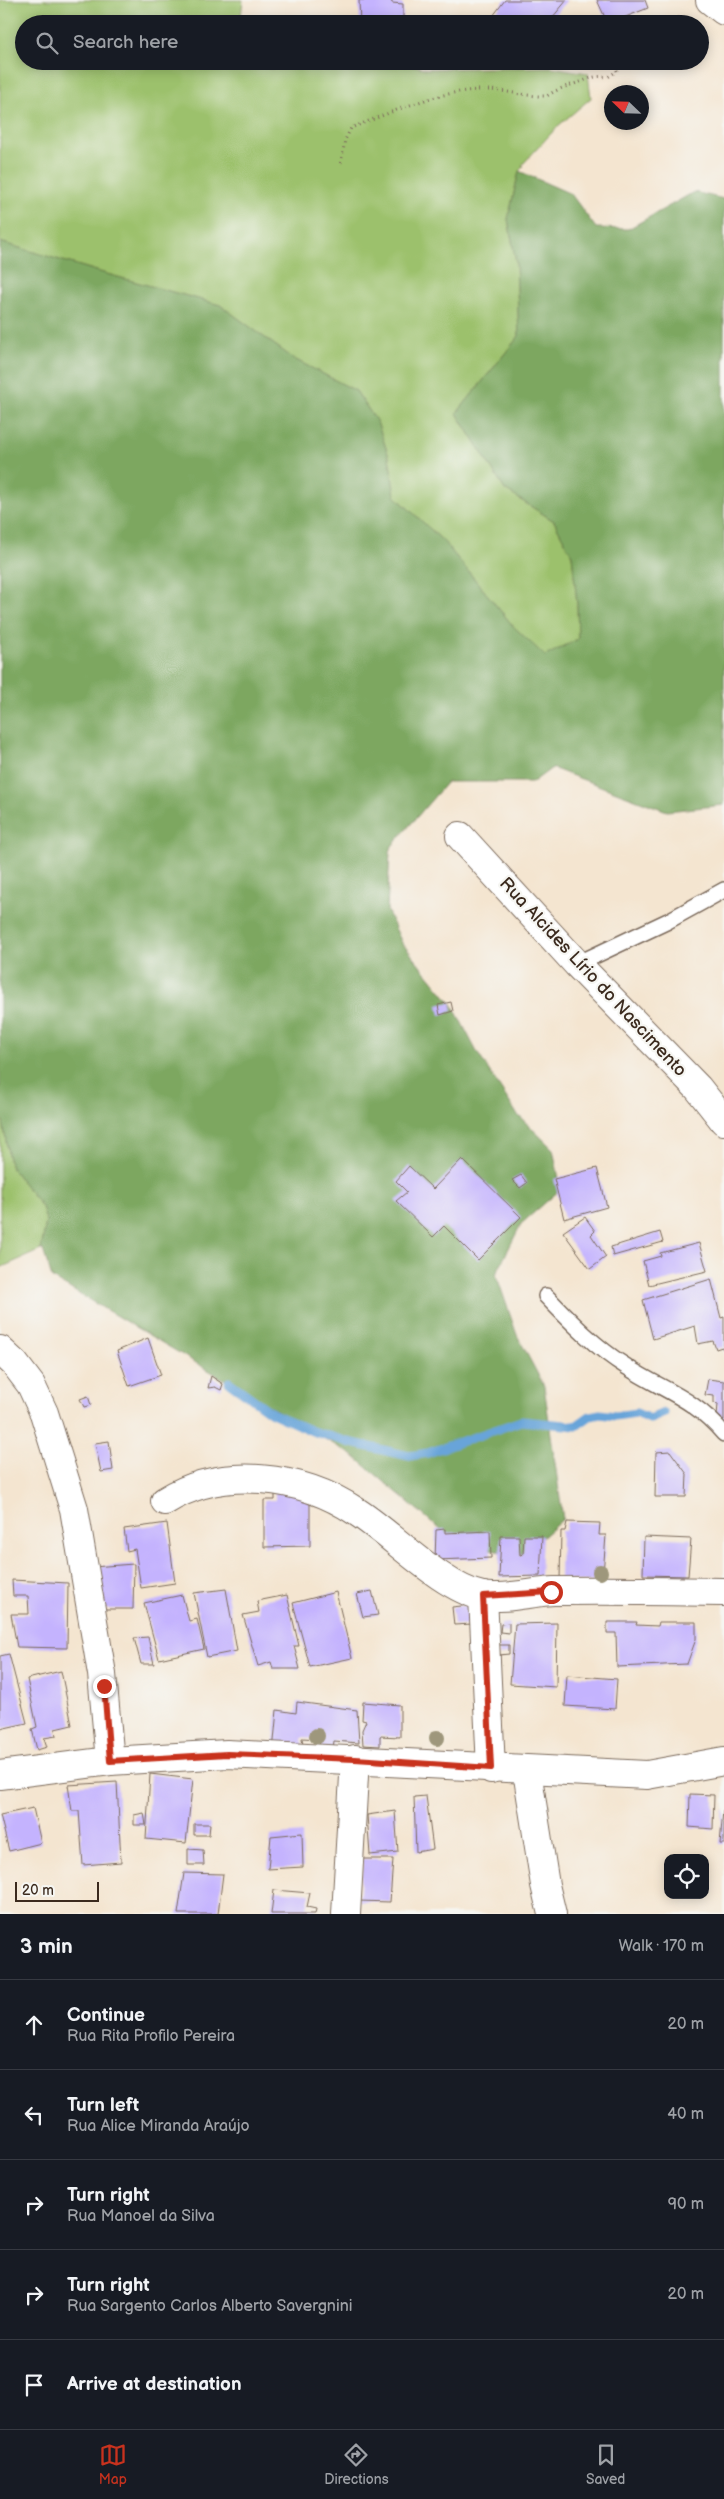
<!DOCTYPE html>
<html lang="en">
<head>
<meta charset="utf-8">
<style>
  :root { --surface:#171b24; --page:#20242c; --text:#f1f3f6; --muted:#9ea1a6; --line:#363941; --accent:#c8321e }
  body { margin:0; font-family:"Balsamiq Sans",sans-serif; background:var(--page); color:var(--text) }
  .controls { position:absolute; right:15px; bottom:15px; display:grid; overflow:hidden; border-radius:10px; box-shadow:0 2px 12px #0003 }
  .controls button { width:45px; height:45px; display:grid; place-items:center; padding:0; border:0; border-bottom:1px solid var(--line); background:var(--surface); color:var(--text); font:25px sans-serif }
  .compass { position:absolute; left:604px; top:85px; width:45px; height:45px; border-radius:50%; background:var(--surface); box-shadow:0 2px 12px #0003; rotate:293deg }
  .scale { position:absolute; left:15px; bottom:12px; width:84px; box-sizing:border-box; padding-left:5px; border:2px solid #3b2a1e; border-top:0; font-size:14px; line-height:18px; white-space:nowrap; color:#3b2a1e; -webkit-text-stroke:4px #f6f6f2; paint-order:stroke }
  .stop { position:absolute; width:15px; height:15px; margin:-11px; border:4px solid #c8321e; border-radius:50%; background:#fff }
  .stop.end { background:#c8321e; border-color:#fff; box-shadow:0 1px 5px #0008 }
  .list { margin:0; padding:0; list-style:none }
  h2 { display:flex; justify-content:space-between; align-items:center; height:65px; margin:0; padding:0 20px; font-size:21px }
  h2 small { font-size:16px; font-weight:400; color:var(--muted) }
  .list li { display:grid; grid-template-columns:32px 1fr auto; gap:15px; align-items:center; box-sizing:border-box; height:90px; padding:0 20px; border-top:1px solid var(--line) }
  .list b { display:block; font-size:19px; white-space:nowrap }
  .list p { margin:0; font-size:16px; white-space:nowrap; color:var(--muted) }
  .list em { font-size:16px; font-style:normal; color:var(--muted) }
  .icon { flex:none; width:28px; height:28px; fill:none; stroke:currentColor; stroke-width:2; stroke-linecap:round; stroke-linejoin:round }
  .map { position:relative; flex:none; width:724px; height:1914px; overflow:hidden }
  .search { position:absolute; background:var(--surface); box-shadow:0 2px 12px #0003; left:15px; right:15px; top:15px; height:55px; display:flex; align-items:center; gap:12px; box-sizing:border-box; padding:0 18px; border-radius:28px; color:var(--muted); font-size:19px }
  .sheet { height:515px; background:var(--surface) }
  nav { display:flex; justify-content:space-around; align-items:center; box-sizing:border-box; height:70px; border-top:1px solid var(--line); background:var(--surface); font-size:14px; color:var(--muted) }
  nav a { display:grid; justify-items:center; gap:2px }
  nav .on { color:var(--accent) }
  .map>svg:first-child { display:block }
  .green { fill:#9cc16c; stroke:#6c7645 }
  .forest { fill:#7da760; stroke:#5c683f }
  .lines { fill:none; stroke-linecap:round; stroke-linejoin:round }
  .stream { stroke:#68a4d9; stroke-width:9 }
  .building { fill:#c4b3fe }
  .lane-casing { stroke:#7c6b5c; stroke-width:18 }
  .street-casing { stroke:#7c6b5c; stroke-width:30 }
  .path { stroke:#7c6b5c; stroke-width:3; stroke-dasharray:1 4; stroke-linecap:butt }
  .lane { stroke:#fff; stroke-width:15 }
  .street { stroke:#fff; stroke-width:28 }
  .tree { fill:#9e977b }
  .route { stroke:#c8321e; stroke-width:6 }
  .labels { text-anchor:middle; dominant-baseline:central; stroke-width:4.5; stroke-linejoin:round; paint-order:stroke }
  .street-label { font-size:18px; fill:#3b2a1e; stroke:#f6f6f2 }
</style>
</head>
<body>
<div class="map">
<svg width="724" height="1914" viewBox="0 0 724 1914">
  <rect width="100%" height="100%" fill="#f6f6f2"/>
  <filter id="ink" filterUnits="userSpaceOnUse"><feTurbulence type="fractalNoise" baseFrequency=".02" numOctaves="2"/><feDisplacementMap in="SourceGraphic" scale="10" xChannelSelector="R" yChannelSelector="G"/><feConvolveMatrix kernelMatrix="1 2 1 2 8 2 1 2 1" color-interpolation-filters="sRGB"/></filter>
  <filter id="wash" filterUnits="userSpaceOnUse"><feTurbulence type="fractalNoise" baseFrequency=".0096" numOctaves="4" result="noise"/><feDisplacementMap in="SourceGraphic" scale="20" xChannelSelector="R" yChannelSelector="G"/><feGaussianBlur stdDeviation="1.12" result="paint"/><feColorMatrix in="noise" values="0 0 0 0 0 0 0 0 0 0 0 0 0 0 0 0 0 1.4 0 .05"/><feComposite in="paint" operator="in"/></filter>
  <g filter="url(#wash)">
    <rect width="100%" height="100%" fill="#f4e5d0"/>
    <g class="green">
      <polygon points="0,0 243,0 240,24 24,24 24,61 262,61 269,69 339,61 399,61 426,69 551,67 588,73 591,98 558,126 522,165 524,166 519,171 508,219 516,262 519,336 457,413 505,490 554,521 572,555 577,603 578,639 544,657 513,626 444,542 395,496 389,457 377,422 356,391 294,359 220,305 103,273 0,242"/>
      <polygon points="0,1118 3,1121 10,1166 42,1207 46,1221 41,1250 0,1268"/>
    </g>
    <polygon class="forest" points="519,171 571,194 596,228 628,229 694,192 724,199 724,805 667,811 552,768 533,782 447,782 392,846 390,852 387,910 402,943 452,1004 477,1052 517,1114 553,1149 561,1189 521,1224 496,1274 517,1335 544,1386 563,1519 523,1554 461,1547 354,1456 52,1278 43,1250 41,1250 46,1221 42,1207 10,1166 3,1121 0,1118 0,242 103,273 220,305 294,359 356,391 377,422 389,457 395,496 444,542 513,626 545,656 578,639 577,603 572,555 554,521 505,490 457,413 519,336 516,262 508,219"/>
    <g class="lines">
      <polyline class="stream" points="229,1382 272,1413 312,1431 348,1442 409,1456 428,1453 521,1421 576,1426 590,1416 600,1414 615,1416 636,1413 650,1419 664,1413"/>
    </g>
    <g id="blocks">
      <g class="building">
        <polygon points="359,0 391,0 392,3 403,4 403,24 360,24"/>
        <polygon points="505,0 567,0 547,24 487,24"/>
        <polygon points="597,0 645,0 648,8 608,24"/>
        <polygon points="451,1002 453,1011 440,1015 438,1005"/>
        <polygon points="462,1159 521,1217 478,1260 444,1226 433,1237 396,1201 407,1192 396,1181 409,1166 433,1189"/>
        <polygon points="597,1168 607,1207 564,1219 554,1179"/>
        <polygon points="521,1175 527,1183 520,1188 512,1180"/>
        <polygon points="585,1217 595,1231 591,1235 606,1257 590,1269 563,1232"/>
        <polygon points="660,1232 663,1242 613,1256 611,1247"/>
        <polygon points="699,1243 707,1271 649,1285 643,1261 661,1256 660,1253"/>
        <polygon points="711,1279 721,1318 724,1317 724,1351 722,1347 716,1349 713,1341 698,1344 695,1326 653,1339 643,1300"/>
        <polygon points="148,1338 161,1375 129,1386 117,1351"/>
        <polygon points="211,1376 223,1384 221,1390 215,1387 208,1388"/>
        <polygon points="708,1379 724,1381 724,1420 717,1416 718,1404 714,1403 714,1396 705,1395"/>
        <polygon points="88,1396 91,1405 84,1407 80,1399"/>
        <polygon points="109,1441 113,1470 101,1472 95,1443"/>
        <polygon points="670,1451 687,1474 686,1497 655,1497 656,1452"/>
        <polygon points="275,1491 310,1495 310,1546 264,1547 264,1500 275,1500"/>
        <polygon points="567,1522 600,1523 599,1535 606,1535 603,1575 598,1575 598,1582 560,1580 561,1531 565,1531"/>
        <polygon points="167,1523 175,1583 141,1588 135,1549 127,1551 124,1529"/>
        <polygon points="445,1529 445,1533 490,1531 491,1558 435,1560 436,1530"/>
        <polygon points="501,1536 519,1536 520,1555 523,1554 524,1536 542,1536 540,1576 499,1577"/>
        <polygon points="644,1537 691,1539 688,1576 643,1575"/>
        <polygon points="134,1564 133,1609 99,1609 92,1567"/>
        <polygon points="12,1580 68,1583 67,1648 17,1647 11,1614 29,1614 28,1596 13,1596"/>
        <polygon points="226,1589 237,1651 207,1657 194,1593"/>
        <polygon points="372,1591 378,1615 363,1617 357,1594"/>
        <polygon points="336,1592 352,1658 310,1667 293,1603"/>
        <polygon points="182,1595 189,1621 197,1619 204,1649 159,1659 144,1603"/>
        <polygon points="287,1595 299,1646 294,1646 300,1669 273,1669 271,1662 258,1666 243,1615 259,1612 257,1601"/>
        <polygon points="471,1605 472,1624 454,1625 452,1607"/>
        <polygon points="607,1622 637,1622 636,1625 658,1626 659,1622 696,1622 696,1639 687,1664 617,1667 616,1633 607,1633"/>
        <polygon points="509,1623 509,1633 500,1632 501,1624"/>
        <polygon points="557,1623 556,1687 510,1684 515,1624"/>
        <polygon points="148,1637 154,1664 141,1664 134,1638"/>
        <polygon points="499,1645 509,1645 509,1654 499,1655"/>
        <polygon points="9,1654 27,1723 0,1729 0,1656"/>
        <polygon points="61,1671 72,1725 55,1729 56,1736 44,1738 47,1747 37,1750 32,1729 37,1727 27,1679"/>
        <polygon points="567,1675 617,1679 615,1709 565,1706"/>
        <polygon points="297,1702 357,1710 359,1743 334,1741 333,1749 320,1748 319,1739 302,1738 303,1745 273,1751 277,1710 296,1713"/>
        <polygon points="363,1702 400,1705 400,1737 380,1736 380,1746 363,1745 362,1730 366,1721 362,1720"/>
        <polygon points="150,1774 193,1779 186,1843 146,1839"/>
        <polygon points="117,1782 121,1862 83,1865 79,1811 72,1811 68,1785"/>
        <polygon points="690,1794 714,1795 713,1829 689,1827"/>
        <polygon points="426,1796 433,1849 416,1852 414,1797"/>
        <polygon points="33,1808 41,1843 9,1851 0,1815"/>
        <polygon points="723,1810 724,1810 724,1844 720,1844"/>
        <polygon points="395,1811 398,1852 370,1855 367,1815"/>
        <polygon points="144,1813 146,1825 134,1825 134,1815"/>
        <polygon points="194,1824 210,1824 209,1835 194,1835"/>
        <polygon points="302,1833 303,1867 268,1869 271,1836"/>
        <polygon points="188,1849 203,1850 204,1865 188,1865"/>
        <polygon points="363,1859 393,1859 390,1902 359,1901"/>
        <polygon points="184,1873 223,1874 218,1914 178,1914"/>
        <polygon points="274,1890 310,1893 307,1907 316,1909 315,1914 271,1914"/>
      </g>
    </g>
  </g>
  <g filter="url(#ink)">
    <use href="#blocks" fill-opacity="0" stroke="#7c6b5c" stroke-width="1"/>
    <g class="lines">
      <defs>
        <g id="lane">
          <polyline points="577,964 668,921 724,890"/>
          <path d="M 546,1296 C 571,1322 596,1348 627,1367 C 664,1391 694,1398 724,1434"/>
        </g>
        <g id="street">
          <polyline points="710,0 724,11"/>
          <polyline points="460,836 577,964 698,1088 724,1121"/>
          <polyline points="0,1350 15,1364 31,1385 44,1413 74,1509 102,1674 110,1761"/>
          <path d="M 165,1501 C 222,1465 302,1475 357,1512 C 393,1535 441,1587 482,1596 C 502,1600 533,1592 554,1591 C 611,1590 667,1591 724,1592"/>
          <polyline points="483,1596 491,1769"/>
          <polyline points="527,1771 545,1885 552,1914"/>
          <polyline points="0,1775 110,1761 227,1754 647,1775 724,1761"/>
          <polyline points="346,1914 355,1759"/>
        </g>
      </defs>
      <use href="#lane" class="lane-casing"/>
      <use href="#street" class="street-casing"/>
      <g class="path">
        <polyline points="665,24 681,17 689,17"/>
        <path d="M 341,163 L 345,140 L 351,128 C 393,112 436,91 481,90 C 503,89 525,97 547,96 C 557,89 565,87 577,83 C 591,79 592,75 608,77 L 617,71 L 614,61"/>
      </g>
      <use href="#lane" class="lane"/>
      <use href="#street" class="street"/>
    </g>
    <g class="tree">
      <circle cx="600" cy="1572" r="8"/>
      <circle cx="317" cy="1736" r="8"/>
      <circle cx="437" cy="1738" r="8"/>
    </g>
  </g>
  <g class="lines" filter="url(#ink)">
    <polyline class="route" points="104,1686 110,1761 227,1754 355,1759 491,1768 483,1596 551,1592"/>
  </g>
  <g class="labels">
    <g class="street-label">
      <text transform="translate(593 977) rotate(47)">Rua Alcides Lírio do Nascimento</text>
    </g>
  </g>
</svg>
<div class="controls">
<button><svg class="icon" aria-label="locate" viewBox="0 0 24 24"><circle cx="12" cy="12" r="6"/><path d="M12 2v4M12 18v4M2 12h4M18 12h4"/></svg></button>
</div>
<svg class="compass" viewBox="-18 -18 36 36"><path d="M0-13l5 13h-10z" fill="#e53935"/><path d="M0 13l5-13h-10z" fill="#9ea1a6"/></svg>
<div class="scale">20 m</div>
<div class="stop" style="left:551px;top:1592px"></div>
<div class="stop end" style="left:104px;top:1686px"></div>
<div class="search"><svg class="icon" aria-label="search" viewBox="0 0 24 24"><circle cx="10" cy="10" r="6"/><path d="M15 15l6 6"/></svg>Search here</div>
</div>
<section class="sheet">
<h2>3 min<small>Walk · 170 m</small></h2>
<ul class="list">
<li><svg class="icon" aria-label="ahead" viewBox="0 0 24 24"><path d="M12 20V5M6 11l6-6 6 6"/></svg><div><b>Continue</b><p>Rua Rita Profilo Pereira</p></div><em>20 m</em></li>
<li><svg class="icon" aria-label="left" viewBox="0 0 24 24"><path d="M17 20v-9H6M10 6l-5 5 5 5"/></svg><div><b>Turn left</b><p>Rua Alice Miranda Araújo</p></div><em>40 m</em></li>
<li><svg class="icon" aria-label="right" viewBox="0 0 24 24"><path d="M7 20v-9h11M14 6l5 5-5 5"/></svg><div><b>Turn right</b><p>Rua Manoel da Silva</p></div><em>90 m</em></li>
<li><svg class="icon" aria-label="right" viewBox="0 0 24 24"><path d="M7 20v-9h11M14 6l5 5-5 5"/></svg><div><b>Turn right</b><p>Rua Sargento Carlos Alberto Savergnini</p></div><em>20 m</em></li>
<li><svg class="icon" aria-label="arrive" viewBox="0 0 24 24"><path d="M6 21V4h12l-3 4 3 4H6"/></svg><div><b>Arrive at destination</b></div></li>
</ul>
</section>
<nav>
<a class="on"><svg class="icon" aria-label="map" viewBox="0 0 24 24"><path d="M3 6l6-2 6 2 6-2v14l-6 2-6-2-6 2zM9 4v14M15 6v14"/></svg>Map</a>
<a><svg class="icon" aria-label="directions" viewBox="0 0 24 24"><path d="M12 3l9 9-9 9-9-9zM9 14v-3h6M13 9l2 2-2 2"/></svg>Directions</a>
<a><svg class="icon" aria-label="saved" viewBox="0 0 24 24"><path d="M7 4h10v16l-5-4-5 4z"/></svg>Saved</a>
</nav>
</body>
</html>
